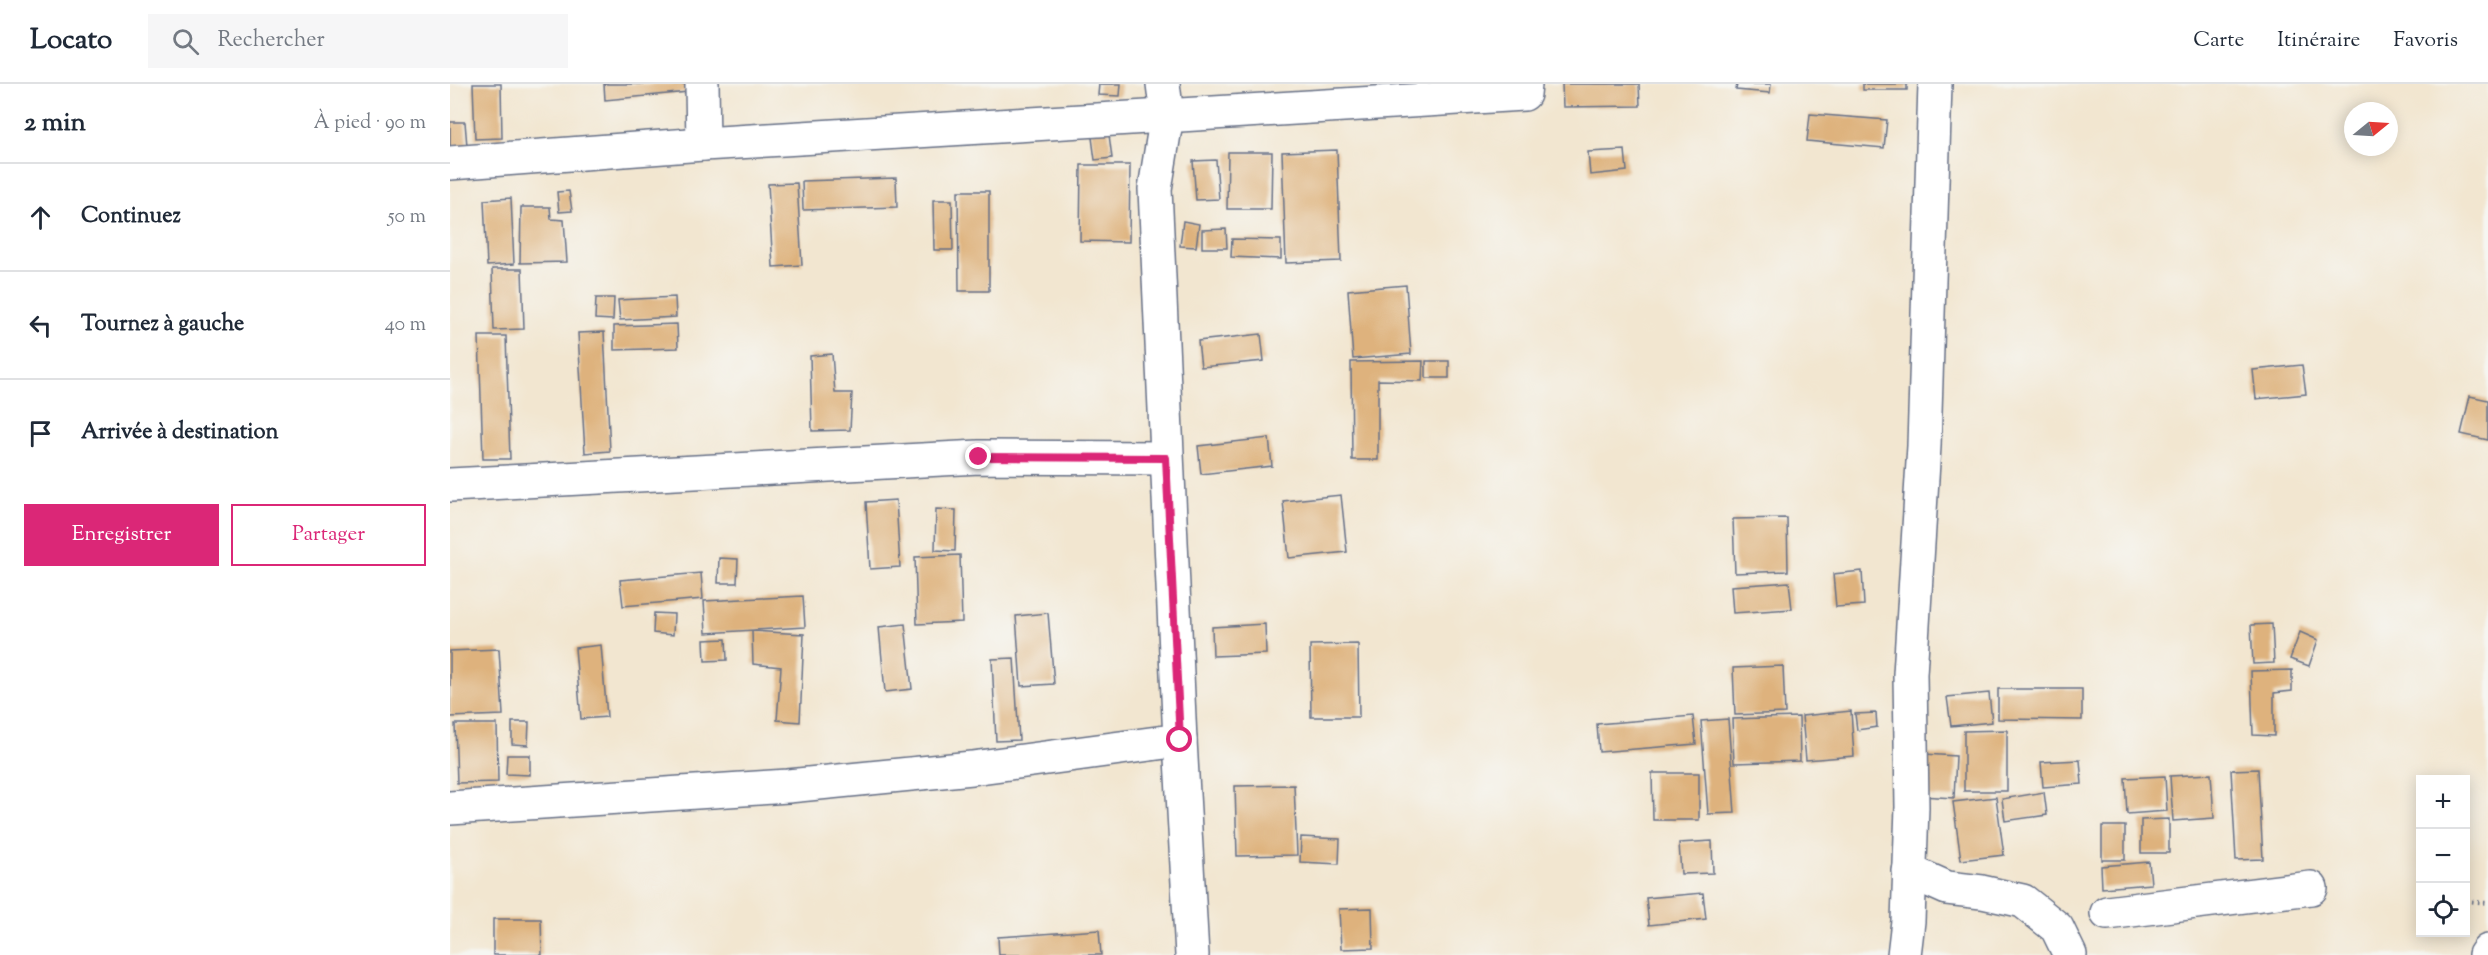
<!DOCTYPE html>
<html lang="fr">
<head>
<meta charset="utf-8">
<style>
  :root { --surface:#fff; --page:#f6f6f7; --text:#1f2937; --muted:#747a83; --line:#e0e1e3; --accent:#db2777 }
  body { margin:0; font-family:"Sorts Mill Goudy",serif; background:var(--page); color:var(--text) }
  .controls { position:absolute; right:18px; bottom:18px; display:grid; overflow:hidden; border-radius:0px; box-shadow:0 3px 15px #0003 }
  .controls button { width:54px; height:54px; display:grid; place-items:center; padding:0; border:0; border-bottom:2px solid var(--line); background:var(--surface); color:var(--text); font:30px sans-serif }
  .compass { position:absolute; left:1894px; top:18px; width:54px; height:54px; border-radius:50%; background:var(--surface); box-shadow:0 3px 15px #0003; rotate:72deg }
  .stop { position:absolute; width:18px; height:18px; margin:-14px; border:4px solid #db2777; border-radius:50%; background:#fff }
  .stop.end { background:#db2777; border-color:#fff; box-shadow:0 2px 6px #0008 }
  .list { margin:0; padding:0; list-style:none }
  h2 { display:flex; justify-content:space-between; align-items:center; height:78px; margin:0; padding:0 24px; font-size:26px }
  h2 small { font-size:20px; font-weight:400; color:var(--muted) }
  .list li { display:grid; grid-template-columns:39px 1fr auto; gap:18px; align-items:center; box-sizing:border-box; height:108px; padding:0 24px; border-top:2px solid var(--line) }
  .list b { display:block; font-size:22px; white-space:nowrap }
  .list em { font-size:20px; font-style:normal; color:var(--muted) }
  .actions { display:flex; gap:12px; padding:18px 24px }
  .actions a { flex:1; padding:14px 0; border:2px solid var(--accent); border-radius:0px; text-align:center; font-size:21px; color:var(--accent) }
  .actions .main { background:var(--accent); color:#fff }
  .icon { flex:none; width:33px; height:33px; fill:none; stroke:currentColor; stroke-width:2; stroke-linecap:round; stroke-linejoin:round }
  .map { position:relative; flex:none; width:2038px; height:871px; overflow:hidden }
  header { display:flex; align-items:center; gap:36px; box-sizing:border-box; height:84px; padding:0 30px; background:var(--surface); border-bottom:2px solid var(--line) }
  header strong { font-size:28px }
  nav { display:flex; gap:33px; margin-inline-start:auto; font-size:21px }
  .search { width:420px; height:54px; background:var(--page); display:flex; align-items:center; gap:15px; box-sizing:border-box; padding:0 21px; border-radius:0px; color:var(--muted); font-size:22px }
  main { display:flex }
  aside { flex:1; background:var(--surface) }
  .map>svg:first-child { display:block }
  .building { fill:#deb27d }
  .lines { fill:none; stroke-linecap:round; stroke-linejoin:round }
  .minor-casing { stroke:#666f86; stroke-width:36 }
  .path { stroke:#666f86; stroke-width:4; stroke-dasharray:1.5 4.5; stroke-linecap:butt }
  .minor { stroke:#fff; stroke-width:33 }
  .route { stroke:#db2777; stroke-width:8 }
</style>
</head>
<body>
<header>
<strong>Locato</strong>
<div class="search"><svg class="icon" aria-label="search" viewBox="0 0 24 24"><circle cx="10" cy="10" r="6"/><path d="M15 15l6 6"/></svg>Rechercher</div>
<nav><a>Carte</a><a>Itinéraire</a><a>Favoris</a></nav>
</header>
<main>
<aside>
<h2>2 min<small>À pied · 90 m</small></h2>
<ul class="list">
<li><svg class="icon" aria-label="ahead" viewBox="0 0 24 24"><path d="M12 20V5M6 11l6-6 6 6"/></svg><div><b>Continuez</b></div><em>50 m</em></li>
<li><svg class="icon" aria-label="left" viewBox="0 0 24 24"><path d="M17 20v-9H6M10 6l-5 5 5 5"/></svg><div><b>Tournez à gauche</b></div><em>40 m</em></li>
<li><svg class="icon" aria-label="arrive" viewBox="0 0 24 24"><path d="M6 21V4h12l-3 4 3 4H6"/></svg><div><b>Arrivée à destination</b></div></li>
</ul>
<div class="actions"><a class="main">Enregistrer</a><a>Partager</a></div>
</aside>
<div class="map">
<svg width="2038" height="871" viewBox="0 0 2038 871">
  <rect width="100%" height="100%" fill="#f6f6f2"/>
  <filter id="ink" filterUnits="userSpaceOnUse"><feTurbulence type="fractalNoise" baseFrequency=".0167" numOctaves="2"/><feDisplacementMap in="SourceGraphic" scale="12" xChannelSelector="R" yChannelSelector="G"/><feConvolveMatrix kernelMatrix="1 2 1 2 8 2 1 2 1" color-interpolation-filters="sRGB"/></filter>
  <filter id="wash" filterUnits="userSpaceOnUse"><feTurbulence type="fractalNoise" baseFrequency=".008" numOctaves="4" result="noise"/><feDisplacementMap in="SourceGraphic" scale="24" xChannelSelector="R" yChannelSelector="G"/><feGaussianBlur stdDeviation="1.35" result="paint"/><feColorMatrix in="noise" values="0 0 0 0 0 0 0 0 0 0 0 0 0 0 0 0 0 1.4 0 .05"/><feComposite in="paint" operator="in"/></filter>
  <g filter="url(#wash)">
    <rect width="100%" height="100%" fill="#f2e6d0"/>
    <g id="blocks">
      <g class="building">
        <polygon points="23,0 51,0 52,54 25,55"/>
        <polygon points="154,0 238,0 238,8 155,16"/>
        <polygon points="649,0 671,0 670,12 648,11"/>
        <polygon points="1112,0 1189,0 1190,22 1113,23"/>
        <polygon points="1287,0 1321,0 1320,9 1286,6"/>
        <rect x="1413" y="0" width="44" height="6"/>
        <polygon points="1360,30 1437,36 1434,64 1357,57"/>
        <polygon points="0,38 15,38 17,62 0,62"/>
        <polygon points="658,43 662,74 645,76 641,46"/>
        <polygon points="887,66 891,177 836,179 832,68"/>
        <polygon points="1175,66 1177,87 1140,91 1138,68"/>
        <polygon points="778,68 822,68 821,125 777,125"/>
        <polygon points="766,76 769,115 746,116 743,77"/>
        <polygon points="631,81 680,81 679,158 630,157"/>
        <polygon points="446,94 447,123 353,126 352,97"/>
        <polygon points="347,99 352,181 323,183 318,100"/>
        <polygon points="119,107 122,127 109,128 107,108"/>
        <polygon points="508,107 539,107 539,207 509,207"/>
        <polygon points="61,114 64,180 37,182 34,116"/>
        <polygon points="483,116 502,116 503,166 484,166"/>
        <polygon points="71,123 100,123 101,135 114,136 117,178 70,179"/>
        <polygon points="733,137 749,140 746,163 730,162"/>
        <polygon points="776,145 777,164 752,164 752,146"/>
        <polygon points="782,155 831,156 831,175 781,173"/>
        <polygon points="42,185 72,185 74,245 44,246"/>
        <polygon points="956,201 961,270 903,275 898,206"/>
        <polygon points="225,213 226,233 170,236 168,216"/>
        <polygon points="146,214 164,214 163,236 145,235"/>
        <polygon points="227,240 228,264 164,266 164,242"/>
        <polygon points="154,248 160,367 135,369 128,249"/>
        <polygon points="811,250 814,277 751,283 748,257"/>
        <polygon points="29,252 56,252 60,375 33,375"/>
        <polygon points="382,270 385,309 402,309 400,346 362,347 360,272"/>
        <polygon points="973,277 972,297 928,296 928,376 902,376 901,278"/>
        <rect x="976" y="277" width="23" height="17"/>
        <polygon points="1852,281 1856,310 1806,315 1803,286"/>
        <polygon points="2020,312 2038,316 2038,356 2011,350"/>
        <polygon points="819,354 822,382 751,390 748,362"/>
        <polygon points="891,411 897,468 839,474 833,417"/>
        <polygon points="446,416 450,483 420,485 416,418"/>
        <polygon points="486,425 506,426 505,467 485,466"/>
        <polygon points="1337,434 1338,487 1285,489 1283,435"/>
        <polygon points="510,471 512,538 467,540 465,473"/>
        <polygon points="269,474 288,475 287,499 268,499"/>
        <polygon points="1412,487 1414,521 1386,523 1383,490"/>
        <polygon points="251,489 253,515 173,522 170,496"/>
        <polygon points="1339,498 1342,525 1283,529 1281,502"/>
        <polygon points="353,512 355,543 256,549 254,517"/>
        <polygon points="204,529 224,530 223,551 203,549"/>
        <polygon points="598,529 604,600 571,602 566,532"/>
        <polygon points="455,540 462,605 435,608 429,543"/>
        <polygon points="815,540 816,570 763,572 762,543"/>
        <polygon points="1822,540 1824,579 1803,580 1801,541"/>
        <polygon points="302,547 354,550 350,638 327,636 331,583 303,580"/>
        <polygon points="1850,548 1868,556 1859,582 1840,575"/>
        <polygon points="276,555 277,576 255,577 254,556"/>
        <polygon points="908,560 909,633 861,633 860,561"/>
        <polygon points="151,561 157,633 131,635 125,564"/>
        <polygon points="49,565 53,631 0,633 0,567"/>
        <polygon points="564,574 569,656 546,657 542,575"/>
        <polygon points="1333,582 1335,629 1285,631 1283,584"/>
        <polygon points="1842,586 1842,607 1824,609 1824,652 1803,651 1801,587"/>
        <polygon points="1548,605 1632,605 1632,636 1548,635"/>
        <polygon points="1539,609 1542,638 1501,642 1497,613"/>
        <polygon points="1401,627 1404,672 1356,676 1352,632"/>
        <polygon points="1426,629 1427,643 1407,646 1405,630"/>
        <polygon points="1243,632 1246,660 1149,668 1147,640"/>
        <polygon points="1349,633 1350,677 1284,679 1282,635"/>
        <polygon points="1278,635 1285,729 1258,730 1251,637"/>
        <polygon points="62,638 79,638 78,661 62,660"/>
        <polygon points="5,640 47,640 48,698 7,699"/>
        <polygon points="1557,646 1557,707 1514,707 1514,647"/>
        <polygon points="1474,670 1506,672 1504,714 1471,712"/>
        <polygon points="57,671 80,671 80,691 56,690"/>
        <polygon points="1630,676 1632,700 1593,703 1591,678"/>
        <polygon points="1808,685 1813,775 1786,776 1781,686"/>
        <polygon points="1202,689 1249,689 1249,736 1203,736"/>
        <polygon points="1761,690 1764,734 1723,737 1720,692"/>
        <polygon points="1715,692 1717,727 1677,730 1675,694"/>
        <polygon points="844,701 847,771 787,772 785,702"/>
        <polygon points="1594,708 1597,731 1555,737 1552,715"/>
        <polygon points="1546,713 1554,771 1511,776 1503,718"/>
        <polygon points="1719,735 1719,769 1691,769 1691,736"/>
        <rect x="1652" y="742" width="23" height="34"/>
        <polygon points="851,753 890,755 889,780 850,778"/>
        <polygon points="1262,757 1263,789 1231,790 1229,759"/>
        <polygon points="1699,778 1701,800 1652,804 1651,782"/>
        <polygon points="1253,809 1256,835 1199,841 1196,814"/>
        <polygon points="922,824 923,864 891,865 889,825"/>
        <polygon points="43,835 91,835 92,871 43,871"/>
        <polygon points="649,846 651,871 549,871 548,853"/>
      </g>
    </g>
  </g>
  <g filter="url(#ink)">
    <use href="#blocks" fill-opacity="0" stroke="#666f86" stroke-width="1.5"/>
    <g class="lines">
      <defs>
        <g id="minor">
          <polyline points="252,0 253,60"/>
          <polyline points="0,79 253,60 1074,10 1075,0"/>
          <polyline points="0,401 529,373 716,374"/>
          <polyline points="730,656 742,871"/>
          <polyline points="0,724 338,702 522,684 730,656 705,105 717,31 713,0"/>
          <polyline points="1459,787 1497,804 1532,808 1573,817 1607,844 1620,871"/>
          <polyline points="1657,829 1861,804"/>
          <polyline points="1454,871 1458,837 1462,723 1460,590 1474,362 1485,0"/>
          <polyline points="2035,871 2038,867"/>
        </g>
      </defs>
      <use href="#minor" class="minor-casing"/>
      <polyline class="path" points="2016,817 2038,819"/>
      <use href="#minor" class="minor"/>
    </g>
  </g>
  <g class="lines" filter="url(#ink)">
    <polyline class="route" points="529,373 716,374 730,656"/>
  </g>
</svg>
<div class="controls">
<button>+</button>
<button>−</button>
<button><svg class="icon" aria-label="locate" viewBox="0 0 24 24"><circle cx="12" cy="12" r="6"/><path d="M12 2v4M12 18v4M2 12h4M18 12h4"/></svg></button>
</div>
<svg class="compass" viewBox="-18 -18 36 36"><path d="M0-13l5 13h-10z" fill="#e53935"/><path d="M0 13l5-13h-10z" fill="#747a83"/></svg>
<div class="stop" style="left:730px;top:656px"></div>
<div class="stop end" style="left:529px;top:373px"></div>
</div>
</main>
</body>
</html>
